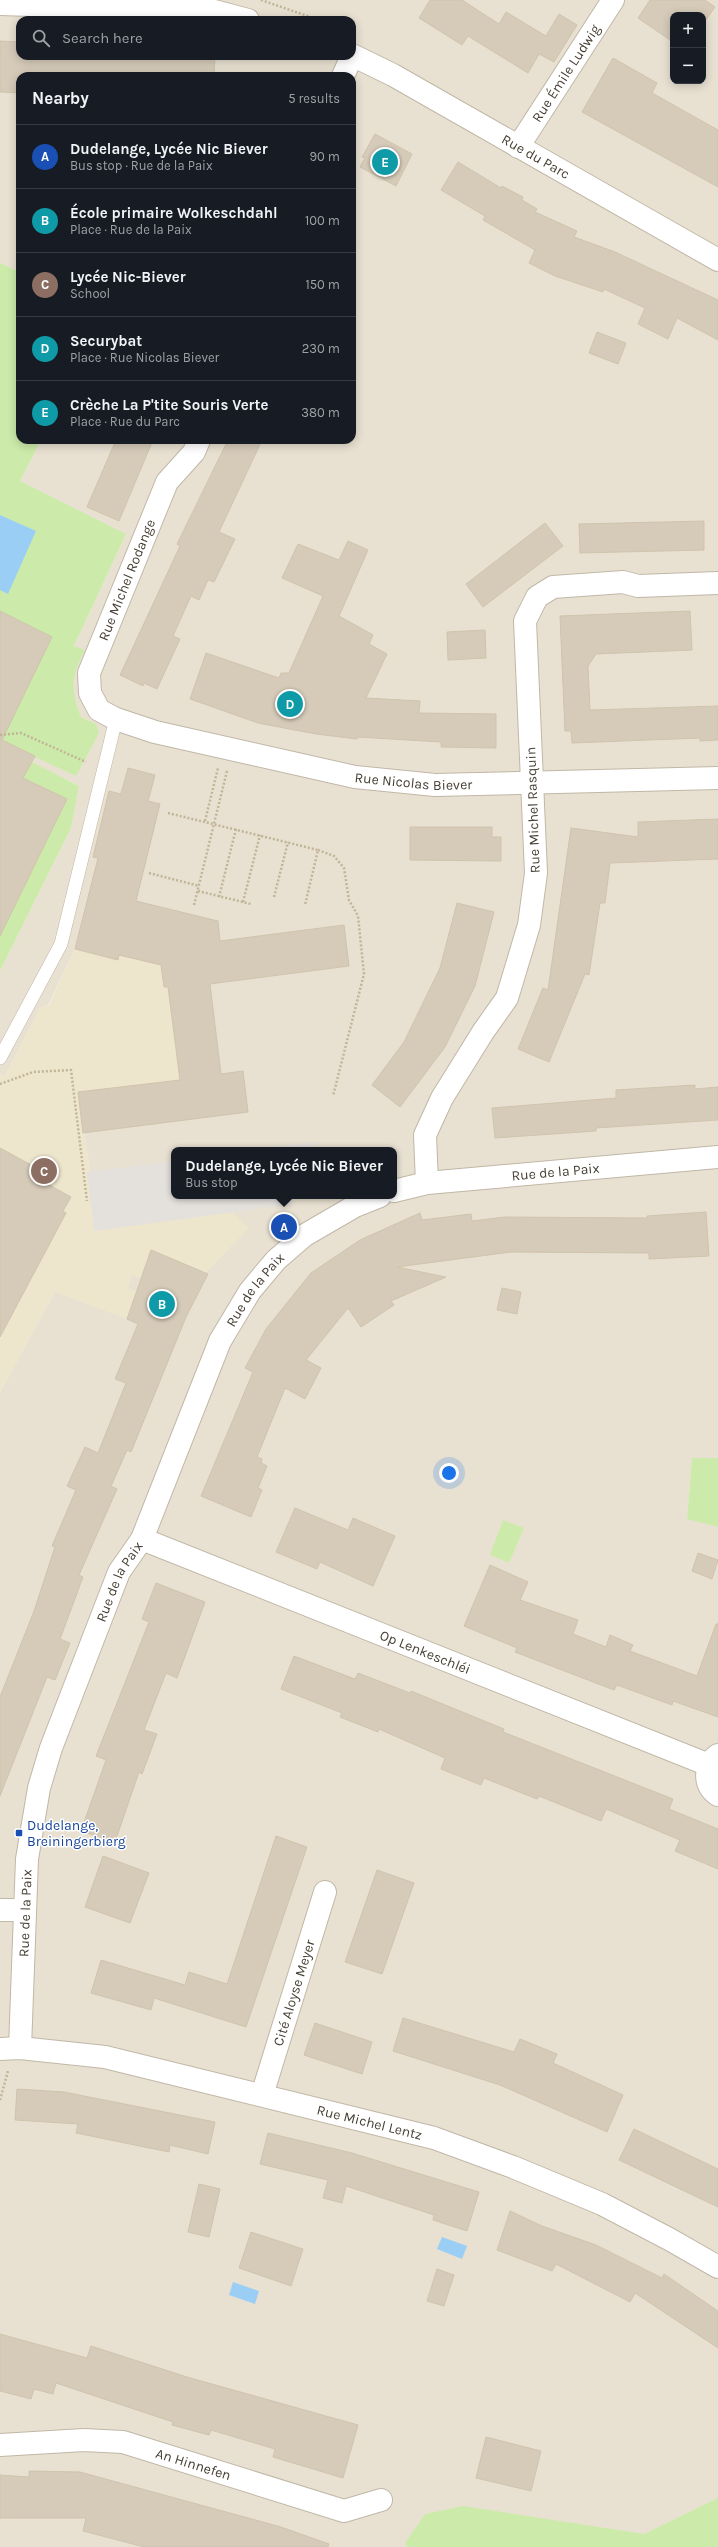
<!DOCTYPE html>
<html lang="en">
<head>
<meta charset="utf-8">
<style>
  :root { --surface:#171b24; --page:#242831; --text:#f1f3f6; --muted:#9ea1a6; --line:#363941; --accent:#8c9099 }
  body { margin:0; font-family:Karla,sans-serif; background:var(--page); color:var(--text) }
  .controls { position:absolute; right:12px; top:12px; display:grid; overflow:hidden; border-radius:8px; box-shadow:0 2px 10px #0003 }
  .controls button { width:36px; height:36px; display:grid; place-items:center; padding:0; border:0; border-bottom:1px solid var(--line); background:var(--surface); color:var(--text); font:20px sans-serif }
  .you { position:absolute; left:449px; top:1473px; width:14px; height:14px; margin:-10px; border:3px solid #fff; border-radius:50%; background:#1a73e8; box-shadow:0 0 0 6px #1a73e833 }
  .badge { display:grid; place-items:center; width:26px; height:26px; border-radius:50%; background:var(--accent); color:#fff; font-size:13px; font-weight:700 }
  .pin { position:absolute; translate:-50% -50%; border:2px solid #fff; box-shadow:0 1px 4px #0006 }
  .popup { position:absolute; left:171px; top:1147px; width:226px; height:52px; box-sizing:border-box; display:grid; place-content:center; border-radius:8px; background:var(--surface); filter:drop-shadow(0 1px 3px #0005); font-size:13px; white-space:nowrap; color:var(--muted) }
  .popup b { font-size:15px; color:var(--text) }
  .popup::after { content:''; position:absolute; left:50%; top:100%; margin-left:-8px; border:8px solid transparent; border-top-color:var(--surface) }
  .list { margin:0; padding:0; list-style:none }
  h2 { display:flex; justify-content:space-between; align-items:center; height:52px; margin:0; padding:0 16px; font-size:17px }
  h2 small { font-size:13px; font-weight:400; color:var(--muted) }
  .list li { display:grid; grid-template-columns:26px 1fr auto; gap:12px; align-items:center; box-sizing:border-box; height:64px; padding:0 16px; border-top:1px solid var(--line) }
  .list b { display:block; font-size:15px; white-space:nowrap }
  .list p { margin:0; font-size:13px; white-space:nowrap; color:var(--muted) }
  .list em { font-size:13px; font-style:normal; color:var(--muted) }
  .icon { flex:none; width:22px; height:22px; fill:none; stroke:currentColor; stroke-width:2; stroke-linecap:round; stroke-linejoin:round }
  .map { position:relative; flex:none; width:718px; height:2547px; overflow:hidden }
  .search { position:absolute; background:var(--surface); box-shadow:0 2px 10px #0003; left:16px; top:16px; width:340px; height:44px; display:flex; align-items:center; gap:10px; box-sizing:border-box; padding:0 14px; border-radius:12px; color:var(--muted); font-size:15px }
  .panel { position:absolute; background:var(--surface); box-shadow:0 2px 10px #0003; left:16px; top:72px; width:340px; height:372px; border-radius:12px }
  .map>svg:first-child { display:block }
  .residential { fill:#e8e1d2; fill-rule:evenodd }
  .education { fill:#eee5cd }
  .green { fill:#ccebaa }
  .parking { fill:#e4e1dd }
  .water { fill:#9bcef5 }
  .building { fill:#d6cbb9; stroke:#d1c3ac }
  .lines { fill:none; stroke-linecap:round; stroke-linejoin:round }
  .lane-casing { stroke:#c0b7a6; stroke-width:14 }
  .street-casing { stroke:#c0b7a6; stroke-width:24 }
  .path { stroke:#c2b496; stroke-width:2.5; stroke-dasharray:2 2; stroke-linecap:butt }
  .lane { stroke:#fff; stroke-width:13 }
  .street { stroke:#fff; stroke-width:22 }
  .transit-dot { fill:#1a4fb4; stroke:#fff; stroke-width:1.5 }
  .labels { text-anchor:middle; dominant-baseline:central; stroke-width:3; stroke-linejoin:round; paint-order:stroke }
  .street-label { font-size:14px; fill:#463f34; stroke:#fff }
  .transit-label { font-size:14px; fill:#164399; stroke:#fff; text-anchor:start }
</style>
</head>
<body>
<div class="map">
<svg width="718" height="2547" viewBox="0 0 718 2547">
  <rect width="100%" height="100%" fill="#f3efe4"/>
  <path class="residential" d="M 0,0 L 718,0 L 718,1458 L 692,1458 L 687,1518 L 718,1527 L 718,2547 L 0,2547 L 0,1392 L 55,1292 L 87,1172 L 90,1170 L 78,1092 L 180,1079 L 167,987 L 164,987 L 119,955 L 118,960 L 75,949 L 48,1005 L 40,1008 L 5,1076 L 0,1074 L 0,971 L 71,828 L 79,786 L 31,762 L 35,756 L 96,724 L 81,717 L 72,694 L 75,669 L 84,651 L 74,646 L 126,534 L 20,481 L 41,440 L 352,440 L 352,76 L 20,76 L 20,272 L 0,263 ZM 673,15 L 703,15 L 703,81 L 673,81 ZM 20,20 L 352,20 L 352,56 L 20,56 ZM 174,1150 L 394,1150 L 394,1196 L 174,1196 Z"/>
  <polygon class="education" points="75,949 118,960 119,955 161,965 164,987 168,987 180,1080 78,1092 90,1170 87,1173 95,1231 232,1212 249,1228 206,1273 151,1250 142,1279 132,1275 128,1288 137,1292 127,1319 55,1292 0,1392 0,1074 5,1076 40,1008 49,1005"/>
  <g class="green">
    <path d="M 0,263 L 20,272 L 20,440 L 41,440 L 20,481 L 126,534 L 74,646 L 85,650 C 71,677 70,689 81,717 L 96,724 L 99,733 L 76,776 L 35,757 L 32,762 L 79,786 L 71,828 L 0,971 Z"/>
    <polygon points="692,1458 718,1458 718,1527 687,1519"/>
    <polygon points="503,1520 524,1528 509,1563 490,1555"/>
    <polygon points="718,2498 718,2547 407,2547 405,2543 425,2514 463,2506 644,2534"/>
  </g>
  <g class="parking">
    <polygon points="313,1142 314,1150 252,1150 253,1150"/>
    <polygon points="174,1161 174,1196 291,1196 292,1204 94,1231 87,1172"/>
  </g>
  <g class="water">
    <polygon points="0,515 36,531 8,594 0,590"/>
    <polygon points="442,2237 467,2246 462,2259 437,2249"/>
    <polygon points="233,2282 259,2291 255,2304 229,2295"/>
  </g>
  <g class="building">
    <polygon points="430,0 462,0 499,24 506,12 546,36 559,14 577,25 554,62 539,54 528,73 468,36 462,45 419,18"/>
    <polygon points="650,0 705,0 715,7 703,24 703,15 673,15 673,42 638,18"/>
    <polygon points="0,41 20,42 20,56 215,56 214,76 20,76 20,93 0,92"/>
    <polygon points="613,58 657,83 652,93 718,130 718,187 582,112"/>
    <polygon points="375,134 412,154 396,186 360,167 365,158 362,157"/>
    <polygon points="458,162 501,188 502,186 523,197 522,200 537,209 535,212 577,231 574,237 615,252 718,300 718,340 677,318 668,339 638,324 645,308 604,289 603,292 555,276 529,263 535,250 483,220 485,216 441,190"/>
    <polygon points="597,332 626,343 618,364 589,353"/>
    <polygon points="116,440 153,440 119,521 87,507"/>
    <polygon points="228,440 262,440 219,532 235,539 214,582 208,580 199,600 191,596 173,636 180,639 157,689 144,683 143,686 120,675 180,546 177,544"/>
    <polygon points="704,521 704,550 580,553 579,524"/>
    <polygon points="545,523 563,546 483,607 466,584"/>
    <polygon points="348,541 368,550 339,616 373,635 369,644 387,654 366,698 420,701 419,713 496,714 496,748 441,747 441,742 358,737 357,739 316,734 258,723 190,699 206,653 279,678 281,673 289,673 323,596 282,578 298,544 339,560"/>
    <polygon points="0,611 52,637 2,740 35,756 23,778 67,799 0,936"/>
    <polygon points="690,611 692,650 596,654 588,666 590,710 718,706 718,740 700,741 700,738 572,743 571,731 565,731 560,616"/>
    <polygon points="485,630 486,658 448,660 447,632"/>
    <polygon points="128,768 155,775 148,801 160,804 136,901 218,921 220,941 344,925 349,966 210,984 221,1074 243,1071 248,1112 83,1133 78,1092 180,1080 168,987 164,987 161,965 119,955 118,960 75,949 98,858 93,857 109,791 121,794"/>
    <polygon points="718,819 718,859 610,863 605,903 600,903 589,975 585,974 549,1062 518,1049 543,988 548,990 571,828 638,837 638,822"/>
    <polygon points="410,827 492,827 492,837 501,837 501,861 410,860"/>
    <polygon points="457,903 494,912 475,986 445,1047 400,1107 372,1085 404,1042 440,968"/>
    <polygon points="695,1085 695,1089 718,1087 718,1120 596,1128 596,1131 495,1138 492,1108 616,1098 616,1090"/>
    <polygon points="0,1148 35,1167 31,1175 71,1197 63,1211 66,1213 0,1337"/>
    <polygon points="706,1212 709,1256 649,1259 649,1253 511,1252 397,1267 446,1277 391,1301 394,1305 361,1327 348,1308 306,1360 321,1368 305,1399 285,1388 257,1457 262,1459 261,1463 267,1466 258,1488 262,1490 251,1517 201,1496 253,1372 245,1368 266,1329 311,1273 360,1240 420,1213 422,1220 471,1214 472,1221 505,1217 647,1218 647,1216"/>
    <polygon points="151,1250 208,1274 186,1317 131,1452 127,1450 111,1486 117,1489 79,1575 83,1577 60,1639 70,1643 55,1680 47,1677 0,1796 0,1697 34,1611 55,1547 52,1546 76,1490 67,1486 85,1447 98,1453 126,1383 115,1379 138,1324 127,1319"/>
    <polygon points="502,1288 521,1292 517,1314 497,1310"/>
    <polygon points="295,1508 348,1530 353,1518 395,1536 373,1586 320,1562 317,1569 276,1552"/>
    <polygon points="698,1553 718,1560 712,1579 692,1571"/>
    <polygon points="490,1565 528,1582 520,1600 578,1620 573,1634 606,1647 610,1635 633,1645 630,1651 697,1676 716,1624 718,1624 718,1717 673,1701 672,1705 617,1685 614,1690 515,1652 517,1648 464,1626"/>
    <polygon points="156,1583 205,1602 177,1678 166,1673 144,1730 157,1734 142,1774 139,1772 115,1842 81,1831 106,1760 96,1756 149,1622 142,1619"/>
    <polygon points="294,1656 355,1679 358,1673 410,1693 411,1691 504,1729 503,1732 673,1799 669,1809 718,1829 718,1869 675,1851 680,1840 606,1809 601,1821 539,1796 537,1799 484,1778 481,1785 441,1769 445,1758 379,1729 378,1732 340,1717 342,1713 281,1689"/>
    <polygon points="276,1836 307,1847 246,2027 154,1998 151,2010 91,1993 101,1960 185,1985 189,1972 227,1984"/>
    <polygon points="103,1856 149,1873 130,1923 85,1907"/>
    <polygon points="377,1870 414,1883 382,1974 345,1962"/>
    <polygon points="403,2018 514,2052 520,2039 557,2054 553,2063 623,2095 607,2132 500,2085 393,2051"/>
    <polygon points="315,2023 372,2042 362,2074 304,2055"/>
    <polygon points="17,2089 64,2092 215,2122 208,2154 170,2145 169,2152 76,2133 78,2124 15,2120"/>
    <polygon points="634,2129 718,2169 718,2207 619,2160"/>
    <polygon points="268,2133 352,2153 479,2192 467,2231 433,2220 434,2215 346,2186 342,2203 323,2198 328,2180 260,2164"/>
    <polygon points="199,2184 220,2189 209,2237 188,2232"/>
    <polygon points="510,2211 542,2226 596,2245 662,2278 664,2274 718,2311 718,2348 635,2293 630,2302 556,2264 552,2271 497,2250"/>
    <polygon points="251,2232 303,2249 291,2286 239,2268"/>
    <polygon points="437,2269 454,2275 444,2306 427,2301"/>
    <polygon points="0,2334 87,2358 91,2346 187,2377 358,2425 343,2478 273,2457 275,2449 211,2430 209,2435 172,2425 173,2422 56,2383 53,2394 34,2389 31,2399 0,2391"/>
    <polygon points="486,2437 541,2451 531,2491 476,2478"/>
    <polygon points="29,2471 80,2472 281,2527 329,2544 328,2547 144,2547 83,2531 86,2518 0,2518 0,2475 29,2477"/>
  </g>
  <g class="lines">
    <defs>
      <polyline id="lane" points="0,1058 61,944 116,719"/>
      <g id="street">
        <polyline points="0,4 214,11 248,20"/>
        <path id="s1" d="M 352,55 L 393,75 L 718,260"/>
        <polyline points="343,76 352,56"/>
        <path id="s2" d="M 518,147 L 613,0"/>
        <path id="s3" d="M 199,440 L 194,452 L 167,482 L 89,673 L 90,693 L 99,710 L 116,719 L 155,732 L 355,777 L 435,785 L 718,778"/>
        <polyline points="427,1183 425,1135 442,1098 483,1032 507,998 529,925 536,873 525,621 537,597 553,587 623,582 638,586 718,583"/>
        <path id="s4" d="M 394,1191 L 427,1183 L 718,1157"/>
        <path id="s5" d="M 142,1539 L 709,1765"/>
        <path d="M 718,1755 C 704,1765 703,1785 718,1795"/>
        <polyline points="0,1910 24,1910"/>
        <path id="s6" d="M 20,2048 L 27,1859 L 39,1788 L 51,1748 L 119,1572 L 142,1539 L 220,1341 L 250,1291 L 276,1260 L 305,1235 L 355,1206 L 380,1196"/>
        <path id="s7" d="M 0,2049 L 20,2048 L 105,2057 L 434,2138 L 513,2167 L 602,2204 L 669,2239 L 718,2267"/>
        <path id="s8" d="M 262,2095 L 325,1892"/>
        <path id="s9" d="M 0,2445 L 84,2440 L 123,2442 L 344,2511 L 381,2500"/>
      </g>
    </defs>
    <use href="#lane" class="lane-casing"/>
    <use href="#street" class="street-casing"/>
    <g class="path">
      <polyline points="261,0 319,20"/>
      <polyline points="0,735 21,733 86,762"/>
      <polyline points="168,813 318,850 305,905"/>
      <polyline points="205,821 218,768"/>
      <polyline points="318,850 334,856 344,868 349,900 358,916 364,974 333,1096"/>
      <polyline points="149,873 199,886"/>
      <polyline points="198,891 251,904"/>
      <polyline points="219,897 236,829"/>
      <polyline points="274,897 288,842"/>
      <polyline points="243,902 260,835"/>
      <polyline points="194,905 227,771"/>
      <polyline points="0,1084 33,1072 71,1070 87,1201"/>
      <polyline points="0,2100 8,2071"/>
    </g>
    <use href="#lane" class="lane"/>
    <use href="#street" class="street"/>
  </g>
  <rect class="transit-dot" x="15" y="1829" width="8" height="8" rx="2"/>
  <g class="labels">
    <g class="street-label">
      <text stroke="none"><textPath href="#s2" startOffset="88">Rue Émile Ludwig</textPath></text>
      <text stroke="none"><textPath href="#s1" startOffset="210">Rue du Parc</textPath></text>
      <text transform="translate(127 580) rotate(-68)">Rue Michel Rodange</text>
      <text stroke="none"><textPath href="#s3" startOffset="623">Rue Nicolas Biever</textPath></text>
      <text transform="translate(533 810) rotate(-92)">Rue Michel Rasquin</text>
      <text stroke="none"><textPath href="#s4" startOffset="163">Rue de la Paix</textPath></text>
      <text stroke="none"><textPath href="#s6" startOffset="807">Rue de la Paix</textPath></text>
      <text stroke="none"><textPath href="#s6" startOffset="483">Rue de la Paix</textPath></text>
      <text stroke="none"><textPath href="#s5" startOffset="305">Op Lenkeschléi</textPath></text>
      <text stroke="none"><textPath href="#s6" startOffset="135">Rue de la Paix</textPath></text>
      <text stroke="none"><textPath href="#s8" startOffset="107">Cité Aloyse Meyer</textPath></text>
      <text stroke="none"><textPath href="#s7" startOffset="378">Rue Michel Lentz</textPath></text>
      <text stroke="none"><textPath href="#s9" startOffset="197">An Hinnefen</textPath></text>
    </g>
    <g class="transit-label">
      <text x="27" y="1825">Dudelange,<tspan x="27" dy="16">Breiningerbierg</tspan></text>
    </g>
  </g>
</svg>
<div class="controls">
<button>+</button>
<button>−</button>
</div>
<div class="you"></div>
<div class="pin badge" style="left:284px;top:1227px;background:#1a4fb4">A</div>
<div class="popup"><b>Dudelange, Lycée Nic Biever</b>Bus stop</div>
<div class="pin badge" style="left:162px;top:1304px;background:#0f9aa8">B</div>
<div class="pin badge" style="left:44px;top:1171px;background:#8d6e63">C</div>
<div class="pin badge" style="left:290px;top:704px;background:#0f9aa8">D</div>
<div class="pin badge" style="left:385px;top:162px;background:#0f9aa8">E</div>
<div class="search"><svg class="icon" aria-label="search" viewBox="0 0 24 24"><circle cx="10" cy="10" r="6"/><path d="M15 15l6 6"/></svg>Search here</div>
<section class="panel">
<h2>Nearby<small>5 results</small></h2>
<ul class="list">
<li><span class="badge" style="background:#1a4fb4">A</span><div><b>Dudelange, Lycée Nic Biever</b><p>Bus stop · Rue de la Paix</p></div><em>90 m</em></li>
<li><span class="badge" style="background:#0f9aa8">B</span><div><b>École primaire Wolkeschdahl</b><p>Place · Rue de la Paix</p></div><em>100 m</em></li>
<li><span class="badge" style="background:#8d6e63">C</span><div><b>Lycée Nic-Biever</b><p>School</p></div><em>150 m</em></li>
<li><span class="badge" style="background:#0f9aa8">D</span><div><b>Securybat</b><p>Place · Rue Nicolas Biever</p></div><em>230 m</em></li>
<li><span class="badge" style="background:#0f9aa8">E</span><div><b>Crèche La P'tite Souris Verte</b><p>Place · Rue du Parc</p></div><em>380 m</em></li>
</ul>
</section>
</div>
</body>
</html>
